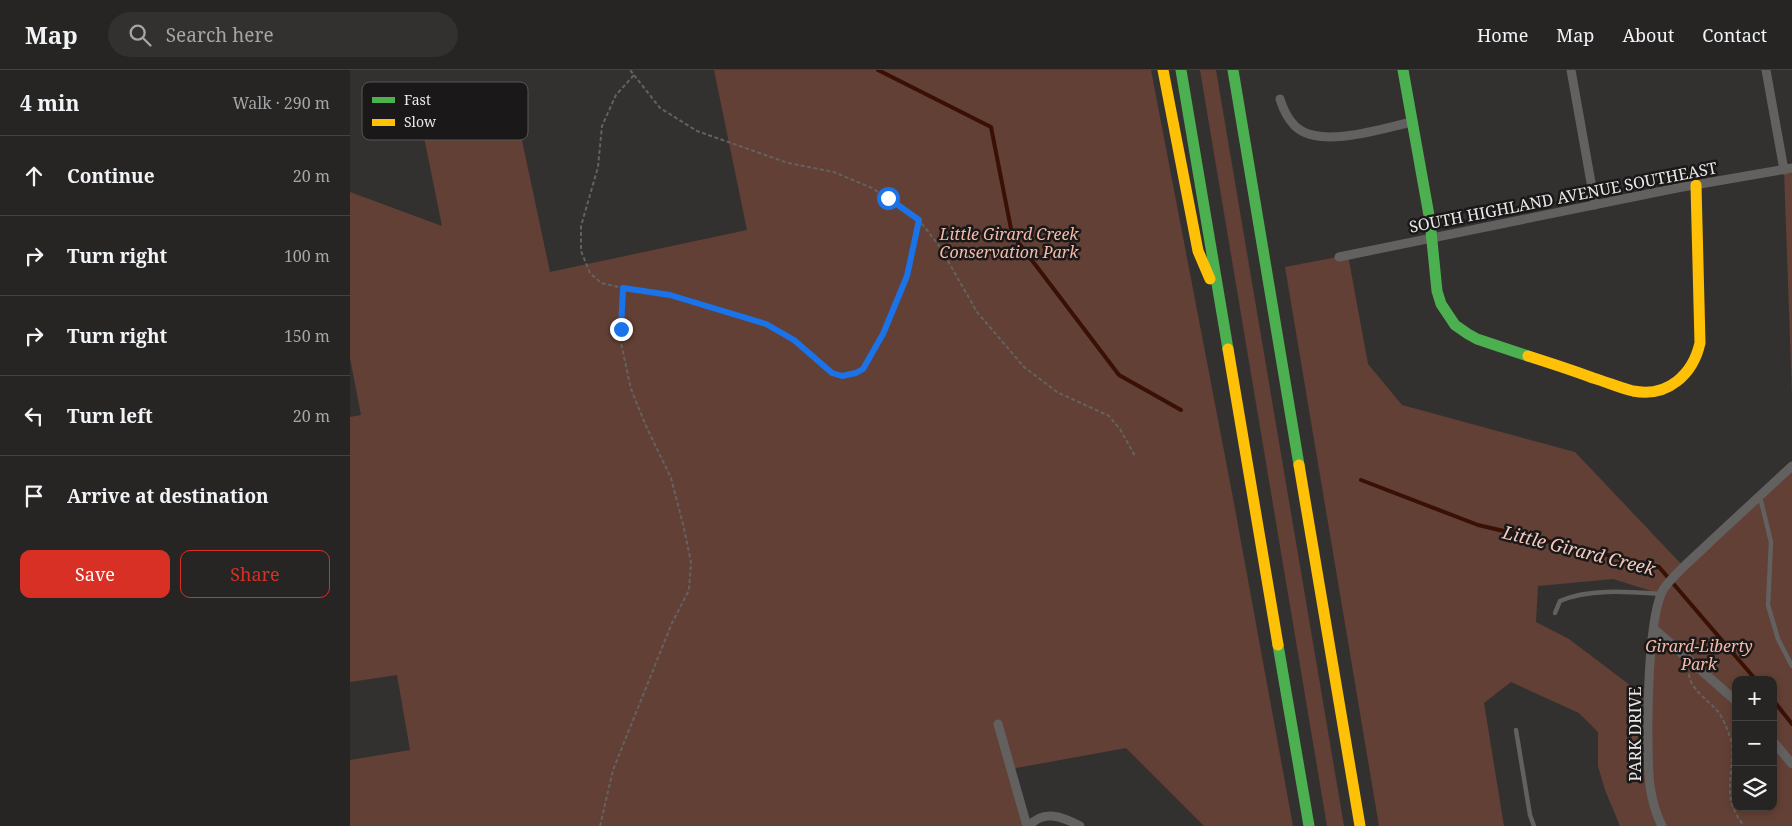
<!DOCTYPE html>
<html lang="en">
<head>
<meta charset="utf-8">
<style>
  :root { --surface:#262523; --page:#323130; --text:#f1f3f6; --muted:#a4a5a6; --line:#424241; --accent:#d93025 }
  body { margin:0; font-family:"Noto Serif",serif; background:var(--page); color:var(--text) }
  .controls { position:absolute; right:15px; bottom:15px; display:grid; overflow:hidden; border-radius:10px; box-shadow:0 2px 8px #0003 }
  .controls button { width:45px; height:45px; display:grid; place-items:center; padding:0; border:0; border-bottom:1px solid var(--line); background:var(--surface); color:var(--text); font:25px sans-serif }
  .stop { position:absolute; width:15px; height:15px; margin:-11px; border:4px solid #1a73e8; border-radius:50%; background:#fff }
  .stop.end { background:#1a73e8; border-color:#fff; box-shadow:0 1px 5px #0008 }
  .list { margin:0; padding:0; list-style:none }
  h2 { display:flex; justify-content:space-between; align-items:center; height:65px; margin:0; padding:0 20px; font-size:21px }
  h2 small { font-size:16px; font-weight:400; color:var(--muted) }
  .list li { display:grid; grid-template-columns:32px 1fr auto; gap:15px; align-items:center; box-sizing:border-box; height:80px; padding:0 20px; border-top:1px solid var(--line) }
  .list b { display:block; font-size:19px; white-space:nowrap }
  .list em { font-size:16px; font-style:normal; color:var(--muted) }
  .actions { display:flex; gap:10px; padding:15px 20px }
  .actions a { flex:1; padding:11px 0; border:1px solid var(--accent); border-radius:10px; text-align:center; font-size:18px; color:var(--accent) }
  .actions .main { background:var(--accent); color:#fff }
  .icon { flex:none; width:28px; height:28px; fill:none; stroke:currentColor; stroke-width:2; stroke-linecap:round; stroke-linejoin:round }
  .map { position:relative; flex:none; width:1442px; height:756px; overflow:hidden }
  header { display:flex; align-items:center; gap:30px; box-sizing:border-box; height:70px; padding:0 25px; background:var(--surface); border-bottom:1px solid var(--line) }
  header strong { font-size:24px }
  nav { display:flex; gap:28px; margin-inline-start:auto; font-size:18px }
  .search { width:350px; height:45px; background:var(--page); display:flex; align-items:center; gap:12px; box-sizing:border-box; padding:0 18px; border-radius:28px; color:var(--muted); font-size:19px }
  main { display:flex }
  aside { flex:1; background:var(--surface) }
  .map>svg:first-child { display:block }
  .green { fill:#624035; fill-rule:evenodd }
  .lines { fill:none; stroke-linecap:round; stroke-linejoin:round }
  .stream { stroke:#3a1005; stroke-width:4 }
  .path { stroke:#636261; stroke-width:2; stroke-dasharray:4 2.5; stroke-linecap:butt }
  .lane { stroke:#626160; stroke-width:4.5 }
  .street { stroke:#626160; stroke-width:9 }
  .fast { stroke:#4caf50; stroke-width:11 }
  .slow { stroke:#ffc107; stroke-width:11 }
  .route { stroke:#1a73e8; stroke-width:6 }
  .labels { text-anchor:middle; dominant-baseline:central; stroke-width:5; stroke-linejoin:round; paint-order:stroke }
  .street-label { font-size:16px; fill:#ebe9e8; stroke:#1a1818 }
  .park-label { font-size:16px; font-style:italic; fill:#f6baa7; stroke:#1a1818 }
  .water-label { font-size:18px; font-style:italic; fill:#f3cabd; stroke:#1a1818 }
  .key { fill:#1a1818; stroke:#595756; stroke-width:1 }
  .key-label { font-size:14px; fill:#ebe9e8 }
</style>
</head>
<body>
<header>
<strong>Map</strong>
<div class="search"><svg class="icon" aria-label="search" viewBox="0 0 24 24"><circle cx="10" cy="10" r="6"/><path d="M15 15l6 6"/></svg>Search here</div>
<nav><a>Home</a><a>Map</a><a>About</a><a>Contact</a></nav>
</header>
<main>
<aside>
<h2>4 min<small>Walk · 290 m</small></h2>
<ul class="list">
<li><svg class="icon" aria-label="ahead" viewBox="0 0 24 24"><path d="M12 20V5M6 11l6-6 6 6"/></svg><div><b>Continue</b></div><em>20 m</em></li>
<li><svg class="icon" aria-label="right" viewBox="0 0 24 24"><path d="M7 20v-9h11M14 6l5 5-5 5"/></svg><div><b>Turn right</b></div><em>100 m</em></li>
<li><svg class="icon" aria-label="right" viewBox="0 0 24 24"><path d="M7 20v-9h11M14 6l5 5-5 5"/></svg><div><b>Turn right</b></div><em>150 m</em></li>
<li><svg class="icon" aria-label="left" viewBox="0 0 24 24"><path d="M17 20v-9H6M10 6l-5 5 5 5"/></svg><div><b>Turn left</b></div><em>20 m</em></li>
<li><svg class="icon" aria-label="arrive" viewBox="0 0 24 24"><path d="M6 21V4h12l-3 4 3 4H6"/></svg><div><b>Arrive at destination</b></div></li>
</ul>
<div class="actions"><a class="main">Save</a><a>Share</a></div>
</aside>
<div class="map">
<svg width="1442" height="756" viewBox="0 0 1442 756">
  <rect width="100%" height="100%" fill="#33312f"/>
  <g class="green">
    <polygon points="364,0 801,0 883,428 943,756 854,756 776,678 661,699 677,756 0,756 0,690 60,680 47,605 0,612 0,347 11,345 0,288 0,122 92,156 74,67 167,47 200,202 397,160"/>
    <polygon points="850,0 866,0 994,756 977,756"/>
    <polygon points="1442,98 1442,325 1434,100"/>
    <path d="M 998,185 L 1018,294 L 1052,335 L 1225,382 L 1334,497 L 1442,396 L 1442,756 L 1270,756 L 1255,720 L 1248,696 L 1248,662 L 1229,643 L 1161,612 L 1134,633 L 1154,756 L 1029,756 L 935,197 ZM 1263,509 L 1311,524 L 1299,619 L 1281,616 L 1219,569 L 1186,552 L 1188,516 ZM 1386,610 L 1423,610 L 1423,737 L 1386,737 Z"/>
  </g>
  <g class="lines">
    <g class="stream">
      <polyline points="528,0 641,57 662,164 769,305 831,340"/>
      <polyline points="1011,410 1128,455 1309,497 1406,610"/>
      <polyline points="1423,630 1442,654"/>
    </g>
    <g class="path">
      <polyline points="284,5 310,38 347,61 438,93 484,102 522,118 569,150 590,177 627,242 674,297 707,322 759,346 770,359 785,386"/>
      <polyline points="274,218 320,225 416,254 444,270 482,303 492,306 506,303 513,299 533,264 557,206 569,150"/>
      <path d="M 1339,604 C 1340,620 1360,631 1369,643 C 1374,650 1377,659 1380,667 C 1383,674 1382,683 1382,690 C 1380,719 1375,731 1394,756"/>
      <polyline points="250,756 263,700 322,553 339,520 341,492 333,454 321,408 296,356 281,319 271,273 273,218 251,213 240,203 231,181 231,156 248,97 252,56 266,25 284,5 280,0"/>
    </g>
    <g class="lane">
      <polyline points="1410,427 1421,472 1418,535 1428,569 1442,596"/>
      <path d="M 1205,543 L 1210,531 C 1239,518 1281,522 1311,524"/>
      <polyline points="1166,660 1180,745 1184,756"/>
    </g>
    <g class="street">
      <polyline points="1221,0 1245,135"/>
      <polyline points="1416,0 1434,100"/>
      <path d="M 930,29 C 933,39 937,48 945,56 C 970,80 1033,58 1062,52"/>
      <polyline points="989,187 1327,118 1442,98"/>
      <polyline points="1304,559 1386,631"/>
      <polyline points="648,654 677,756"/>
      <polyline points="1423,671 1442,694"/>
      <path d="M 679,756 C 694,739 713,747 730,756"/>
      <path d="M 1312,756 C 1306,744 1302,730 1300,716 C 1296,682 1296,542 1315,517 C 1327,501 1347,485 1361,471 C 1388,446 1415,421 1442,396"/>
    </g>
    <g class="fast">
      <polyline points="831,0 878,279"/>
      <polyline points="883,0 949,395"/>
      <polyline points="1053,0 1080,151 1087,221 1091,234 1105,255 1118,264 1127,269 1178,286"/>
      <polyline points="928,575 959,756"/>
    </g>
    <g class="slow">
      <polyline points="813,0 848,181 860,209"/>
      <polyline points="878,279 928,575"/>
      <path d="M 1178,286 C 1200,293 1222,300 1243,308 C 1257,312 1270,318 1283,321 C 1318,328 1343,304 1350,273 L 1346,115"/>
      <polyline points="949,395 1010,756"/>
    </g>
  </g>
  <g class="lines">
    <polyline class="route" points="271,259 273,218 320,225 416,254 444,270 482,303 492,306 506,303 513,299 533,264 557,206 569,150 538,128"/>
  </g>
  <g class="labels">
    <g class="street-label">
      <text transform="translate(1213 127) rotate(-11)">SOUTH HIGHLAND AVENUE SOUTHEAST</text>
      <text transform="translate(1285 664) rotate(-90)">PARK DRIVE</text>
    </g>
    <g class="park-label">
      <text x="659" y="164">Little Girard Creek<tspan x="659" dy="18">Conservation Park</tspan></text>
      <text x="1349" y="576">Girard-Liberty<tspan x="1349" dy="18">Park</tspan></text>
    </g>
    <g class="water-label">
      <text transform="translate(1229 480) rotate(14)">Little Girard Creek</text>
    </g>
  </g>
  <rect x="12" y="12" width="166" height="58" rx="8" class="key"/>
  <rect x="22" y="27" width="23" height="6" fill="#4caf50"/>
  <rect x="22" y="49" width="23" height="7" fill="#ffc107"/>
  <g class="key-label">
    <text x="54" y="35">Fast</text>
    <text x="54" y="57">Slow</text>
  </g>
</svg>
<div class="controls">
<button>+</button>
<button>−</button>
<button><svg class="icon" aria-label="layers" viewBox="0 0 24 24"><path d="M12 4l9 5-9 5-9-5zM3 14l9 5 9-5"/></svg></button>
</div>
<div class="stop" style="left:538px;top:128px"></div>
<div class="stop end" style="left:271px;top:259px"></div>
</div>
</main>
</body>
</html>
